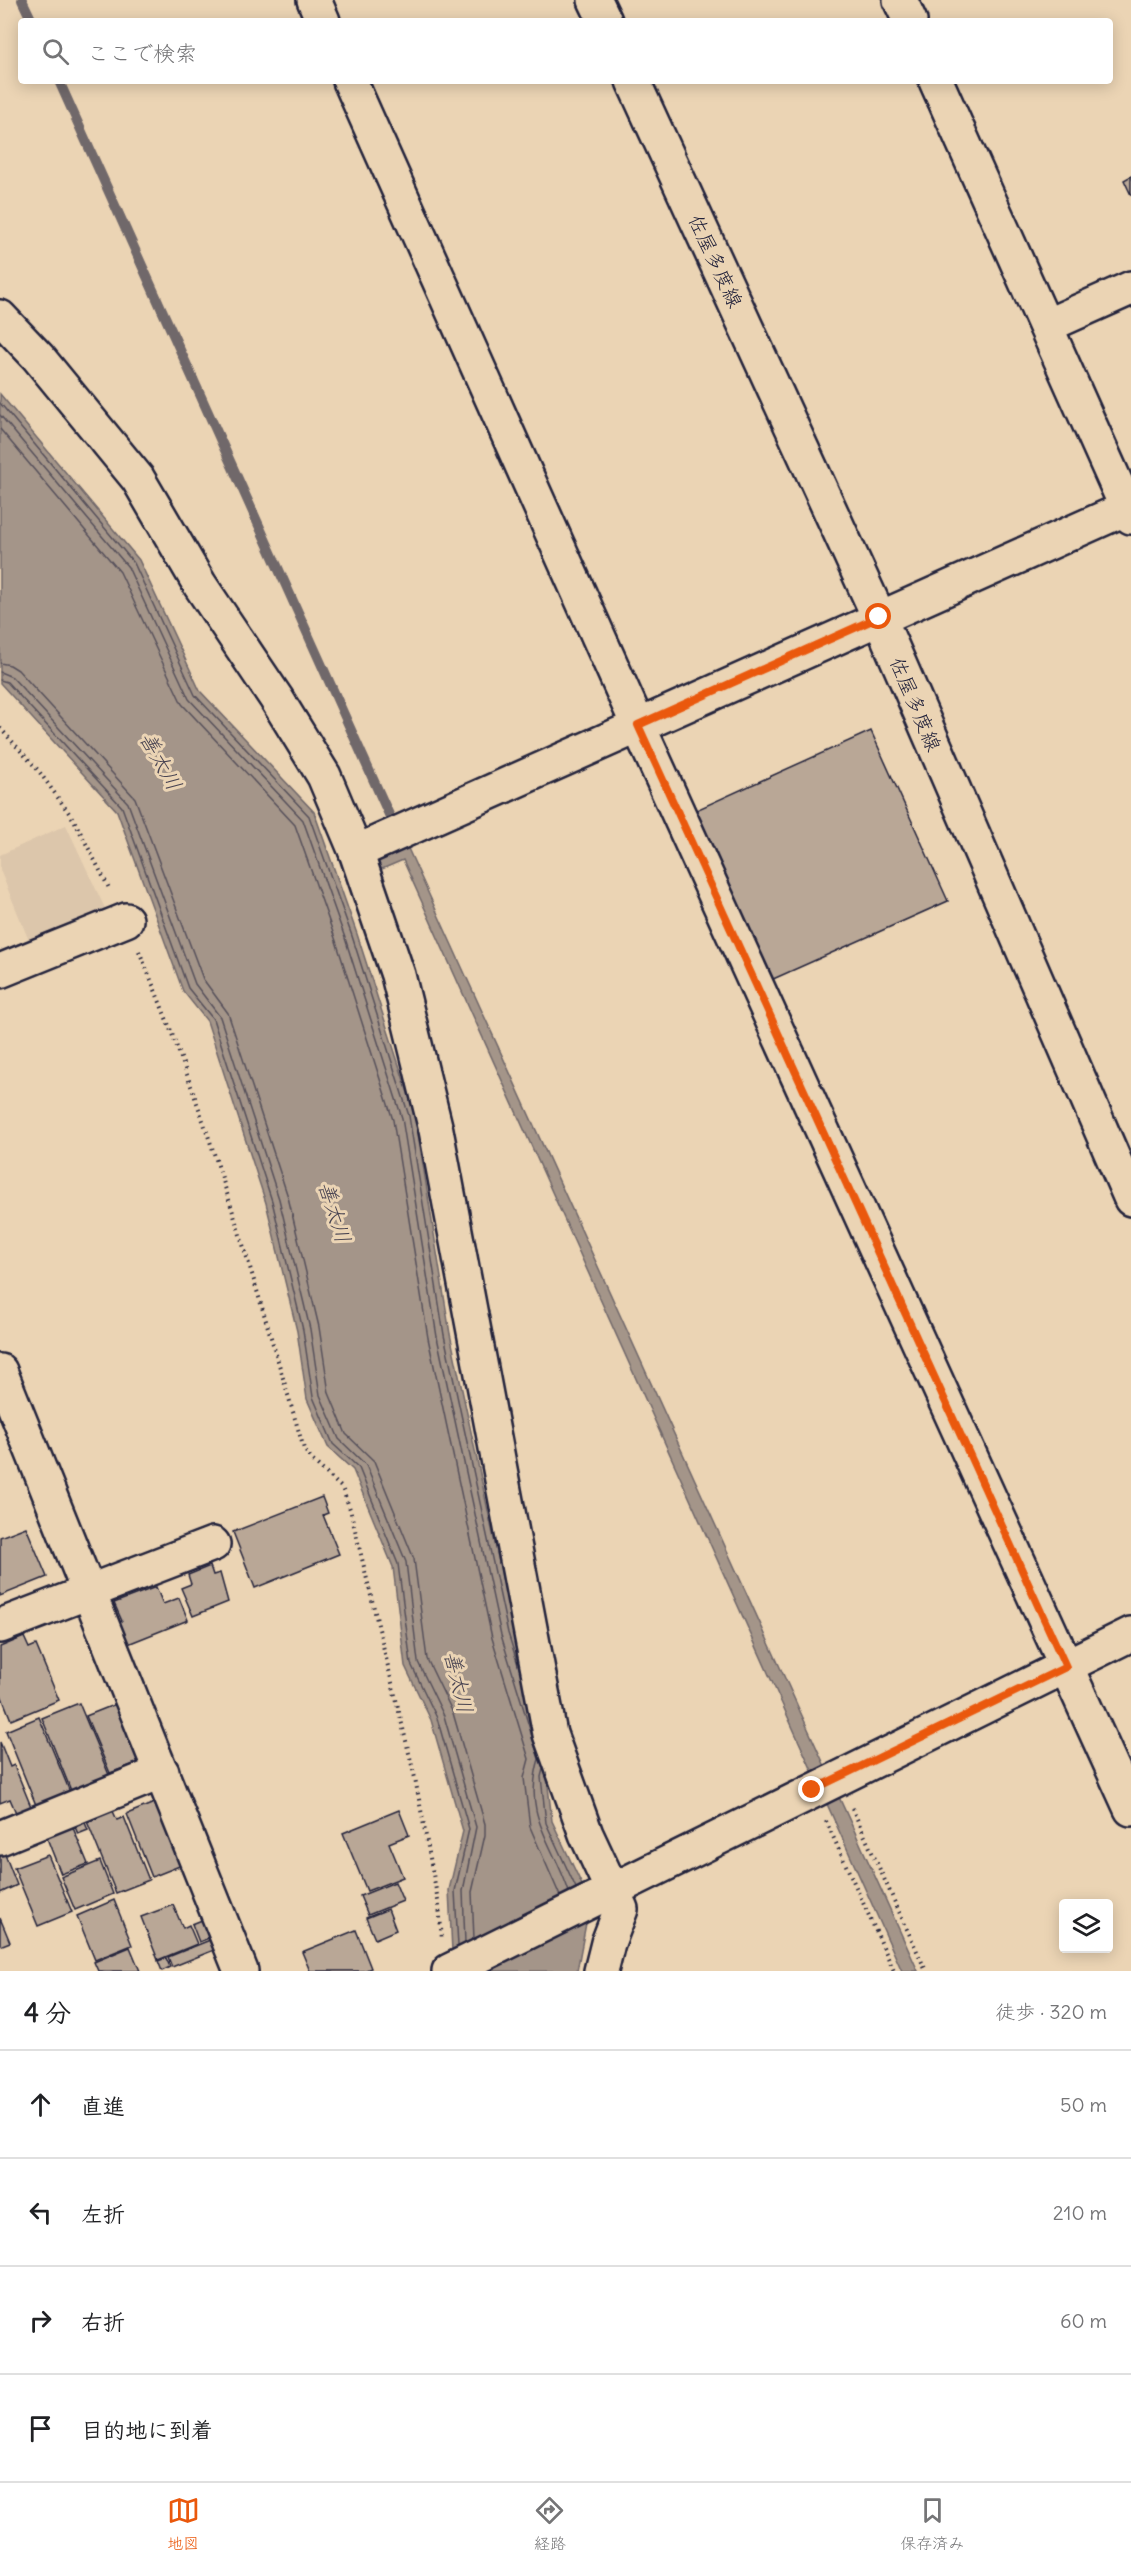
<!DOCTYPE html>
<html lang="ja">
<head>
<meta charset="utf-8">
<style>
  :root { --surface:#fff; --page:#f6f6f6; --text:#202124; --muted:#757577; --line:#e0e0e0; --accent:#ea580c }
  body { margin:0; font-family:Delius,"Klee One",sans-serif; background:var(--page); color:var(--text) }
  .controls { position:absolute; right:18px; bottom:18px; display:grid; overflow:hidden; border-radius:6px; box-shadow:0 3px 15px #0003 }
  .controls button { width:54px; height:54px; display:grid; place-items:center; padding:0; border:0; border-bottom:2px solid var(--line); background:var(--surface); color:var(--text); font:30px sans-serif }
  .stop { position:absolute; width:18px; height:18px; margin:-14px; border:4px solid #ea580c; border-radius:50%; background:#fff }
  .stop.end { background:#ea580c; border-color:#fff; box-shadow:0 2px 6px #0008 }
  .list { margin:0; padding:0; list-style:none }
  h2 { display:flex; justify-content:space-between; align-items:center; height:78px; margin:0; padding:0 24px; font-size:26px }
  h2 small { font-size:20px; font-weight:400; color:var(--muted) }
  .list li { display:grid; grid-template-columns:39px 1fr auto; gap:18px; align-items:center; box-sizing:border-box; height:108px; padding:0 24px; border-top:2px solid var(--line) }
  .list b { display:block; font-size:22px; white-space:nowrap }
  .list em { font-size:20px; font-style:normal; color:var(--muted) }
  .icon { flex:none; width:33px; height:33px; fill:none; stroke:currentColor; stroke-width:2; stroke-linecap:round; stroke-linejoin:round }
  .map { position:relative; flex:none; width:1131px; height:1971px; overflow:hidden }
  .search { position:absolute; background:var(--surface); box-shadow:0 3px 15px #0003; left:18px; right:18px; top:18px; height:66px; display:flex; align-items:center; gap:15px; box-sizing:border-box; padding:0 21px; border-radius:6px; color:var(--muted); font-size:22px }
  .sheet { height:510px; background:var(--surface) }
  nav { display:flex; justify-content:space-around; align-items:center; box-sizing:border-box; height:84px; border-top:2px solid var(--line); background:var(--surface); font-size:16px; color:var(--muted) }
  nav a { display:grid; justify-items:center; gap:3px }
  nav .on { color:var(--accent) }
  .map>svg:first-child { display:block }
  .built { fill:#dcc6ab }
  .water { fill:#a49589; stroke:#70676a; stroke-width:1.5 }
  .lines { fill:none; stroke-linecap:round; stroke-linejoin:round }
  .shore { stroke:#56505a; stroke-width:1.5 }
  .stream { stroke:#70676a; stroke-width:10 }
  .building { fill:#b9a796; stroke:#22223b; stroke-width:1.5 }
  .minor-casing { stroke:#22223b; stroke-width:38 }
  .major-casing { stroke:#22223b; stroke-width:38 }
  .path { stroke:#22223b; stroke-width:4; stroke-dasharray:1.5 4.5; stroke-linecap:butt }
  .minor { stroke:#ebd4b4; stroke-width:33 }
  .major { stroke:#ebd4b4; stroke-width:33 }
  .route { stroke:#ea580c; stroke-width:8 }
  .labels { text-anchor:middle; dominant-baseline:central; stroke-width:6; stroke-linejoin:round; paint-order:stroke }
  .street-label { font-size:20px; fill:#22223b; stroke:#ebd4b4 }
  .water-label { font-size:21px; font-style:italic; fill:#494452; stroke:#ebd4b4 }
</style>
</head>
<body>
<div class="map">
<svg width="1131" height="1971" viewBox="0 0 1131 1971">
  <rect width="100%" height="100%" fill="#ebd4b4"/>
  <filter id="ink" filterUnits="userSpaceOnUse"><feTurbulence type="fractalNoise" baseFrequency=".0167" numOctaves="2"/><feDisplacementMap in="SourceGraphic" scale="12" xChannelSelector="R" yChannelSelector="G"/><feConvolveMatrix kernelMatrix="1 2 1 2 8 2 1 2 1" color-interpolation-filters="sRGB"/></filter>
  <g filter="url(#ink)">
    <polygon class="built" points="66,825 109,917 32,948 0,870 0,855"/>
    <g class="water">
      <polygon points="0,394 139,560 200,691 314,812 357,934 415,1115 450,1334 514,1632 553,1761 547,1777 552,1821 582,1885 587,1918 577,1971 453,1971 449,1890 463,1831 431,1720 405,1666 393,1567 353,1470 328,1447 307,1399 297,1331 266,1203 207,1021 183,991 117,811 0,683"/>
      <polygon points="406,844 918,1971 902,1971 403,860 375,872 371,858"/>
    </g>
    <g class="lines">
      <g class="shore">
        <polyline points="0,403 134,563 195,695 309,816 352,936 409,1116 444,1335 508,1633 520,1671"/>
        <path d="M 0,415 L 128,567 L 189,699 L 303,820 L 345,938 L 402,1118 L 437,1337 L 501,1635 L 539,1759 C 522,1817 553,1842 569,1892"/>
        <polyline points="0,429 120,572 182,704 295,825 336,941 393,1120 428,1338 492,1638 529,1759 524,1778 530,1827 560,1896"/>
        <polyline points="0,663 10,665 18,670 135,798 203,979 228,1013 288,1197 319,1327 329,1393 346,1434 374,1461 414,1559 427,1659 453,1713 485,1824 485,1835 472,1892 474,1939"/>
        <polyline points="0,672 12,677 128,803 195,984 220,1017 279,1199 310,1329 320,1395 339,1439 366,1465 406,1562 418,1662 444,1716 476,1827 463,1891 465,1943"/>
        <polyline points="0,680 7,682 122,807 188,988 213,1019 272,1201 303,1330 313,1397 333,1444 359,1468 398,1564 411,1664 437,1718 469,1829 455,1891 458,1946"/>
        <polyline points="543,1769 541,1777 546,1823 576,1888"/>
      </g>
      <g class="stream">
        <polyline points="22,0 32,21"/>
        <polyline points="59,81 391,819"/>
      </g>
    </g>
    <g class="building">
      <polygon points="1131,176 1131,195 1124,180"/>
      <polygon points="871,731 948,901 771,980 694,811"/>
      <polygon points="322,1497 328,1513 323,1515 339,1554 255,1588 233,1532"/>
      <polygon points="26,1527 47,1577 0,1596 0,1537"/>
      <polygon points="210,1566 213,1575 220,1573 228,1602 193,1616 181,1588 191,1584 188,1575"/>
      <polygon points="156,1587 163,1604 179,1598 188,1620 123,1646 114,1624 122,1621 114,1603"/>
      <polygon points="24,1637 29,1648 36,1645 59,1700 11,1720 0,1692 0,1647"/>
      <polygon points="79,1703 112,1782 74,1798 42,1718"/>
      <polygon points="116,1704 145,1760 110,1773 86,1716"/>
      <polygon points="39,1717 70,1792 36,1805 6,1731"/>
      <polygon points="0,1742 10,1767 14,1765 32,1809 17,1815 10,1799 0,1803"/>
      <polygon points="164,1799 182,1865 152,1877 127,1814"/>
      <polygon points="112,1809 117,1820 124,1817 149,1880 116,1893 86,1819"/>
      <polygon points="399,1810 409,1835 389,1843 403,1877 367,1891 343,1833"/>
      <polygon points="83,1818 88,1830 78,1834 73,1822"/>
      <polygon points="71,1823 88,1864 61,1874 45,1833"/>
      <polygon points="4,1852 17,1885 0,1893 0,1854"/>
      <polygon points="48,1855 72,1912 38,1926 14,1868"/>
      <polygon points="100,1861 113,1894 75,1910 61,1877"/>
      <polygon points="395,1882 403,1901 368,1915 360,1896"/>
      <polygon points="114,1900 132,1945 95,1960 77,1916"/>
      <polygon points="173,1905 183,1928 189,1925 197,1944 158,1960 141,1917"/>
      <polygon points="388,1909 396,1930 375,1939 366,1918"/>
      <polygon points="0,1918 10,1942 0,1946"/>
      <polygon points="207,1918 214,1936 199,1942 192,1924"/>
      <polygon points="356,1930 371,1968 364,1971 310,1971 302,1952"/>
      <polygon points="210,1940 214,1950 172,1967 168,1957"/>
      <polygon points="130,1947 140,1971 98,1971 94,1962"/>
      <polygon points="166,1958 170,1967 162,1971 158,1961"/>
    </g>
    <g class="lines">
      <defs>
        <g id="minor">
          <polyline points="314,0 323,21"/>
          <polyline points="900,0 910,21"/>
          <polyline points="350,81 638,725 1131,1809"/>
          <polyline points="936,81 1131,517"/>
          <polyline points="0,317 38,357 138,479 200,585 276,698 324,776 356,852 398,975 436,1130 550,1734 586,1834 621,1909 608,1943 601,1971"/>
          <polyline points="1046,326 1131,288"/>
          <polyline points="356,852 1127,508"/>
          <polyline points="0,971 126,920"/>
          <polyline points="0,1371 241,1971"/>
          <polyline points="0,1626 213,1544"/>
          <polyline points="0,1838 162,1772"/>
          <polyline points="449,1971 1131,1634"/>
        </g>
        <g id="major">
          <polyline points="595,0 605,21"/>
          <polyline points="633,81 879,617 1131,1199"/>
        </g>
      </defs>
      <use href="#minor" class="minor-casing"/>
      <use href="#major" class="major-casing"/>
      <g class="path">
        <polyline points="0,728 38,770 74,820 110,890"/>
        <path d="M 139,951 C 207,1112 254,1281 304,1449 L 311,1459 L 342,1488 L 350,1509 L 415,1778 L 439,1906 L 442,1939"/>
        <polyline points="852,1808 926,1971"/>
        <polyline points="826,1821 894,1971"/>
      </g>
      <use href="#minor" class="minor"/>
      <use href="#major" class="major"/>
    </g>
  </g>
  <g class="lines" filter="url(#ink)">
    <polyline class="route" points="812,1790 1066,1667 638,725 879,617"/>
  </g>
  <g class="labels">
    <g class="street-label">
      <text transform="translate(716 261) rotate(65)">佐屋多度線</text>
      <text transform="translate(916 704) rotate(67)">佐屋多度線</text>
    </g>
    <g class="water-label">
      <text transform="translate(161 761) rotate(61)">善太川</text>
      <text transform="translate(335 1212) rotate(73)">善太川</text>
      <text transform="translate(459 1682) rotate(77)">善太川</text>
    </g>
  </g>
</svg>
<div class="controls">
<button><svg class="icon" aria-label="layers" viewBox="0 0 24 24"><path d="M12 4l9 5-9 5-9-5zM3 14l9 5 9-5"/></svg></button>
</div>
<div class="stop" style="left:879px;top:617px"></div>
<div class="stop end" style="left:812px;top:1790px"></div>
<div class="search"><svg class="icon" aria-label="search" viewBox="0 0 24 24"><circle cx="10" cy="10" r="6"/><path d="M15 15l6 6"/></svg>ここで検索</div>
</div>
<section class="sheet">
<h2>4 分<small>徒歩 · 320 m</small></h2>
<ul class="list">
<li><svg class="icon" aria-label="ahead" viewBox="0 0 24 24"><path d="M12 20V5M6 11l6-6 6 6"/></svg><div><b>直進</b></div><em>50 m</em></li>
<li><svg class="icon" aria-label="left" viewBox="0 0 24 24"><path d="M17 20v-9H6M10 6l-5 5 5 5"/></svg><div><b>左折</b></div><em>210 m</em></li>
<li><svg class="icon" aria-label="right" viewBox="0 0 24 24"><path d="M7 20v-9h11M14 6l5 5-5 5"/></svg><div><b>右折</b></div><em>60 m</em></li>
<li><svg class="icon" aria-label="arrive" viewBox="0 0 24 24"><path d="M6 21V4h12l-3 4 3 4H6"/></svg><div><b>目的地に到着</b></div></li>
</ul>
</section>
<nav>
<a class="on"><svg class="icon" aria-label="map" viewBox="0 0 24 24"><path d="M3 6l6-2 6 2 6-2v14l-6 2-6-2-6 2zM9 4v14M15 6v14"/></svg>地図</a>
<a><svg class="icon" aria-label="directions" viewBox="0 0 24 24"><path d="M12 3l9 9-9 9-9-9zM9 14v-3h6M13 9l2 2-2 2"/></svg>経路</a>
<a><svg class="icon" aria-label="saved" viewBox="0 0 24 24"><path d="M7 4h10v16l-5-4-5 4z"/></svg>保存済み</a>
</nav>
</body>
</html>
